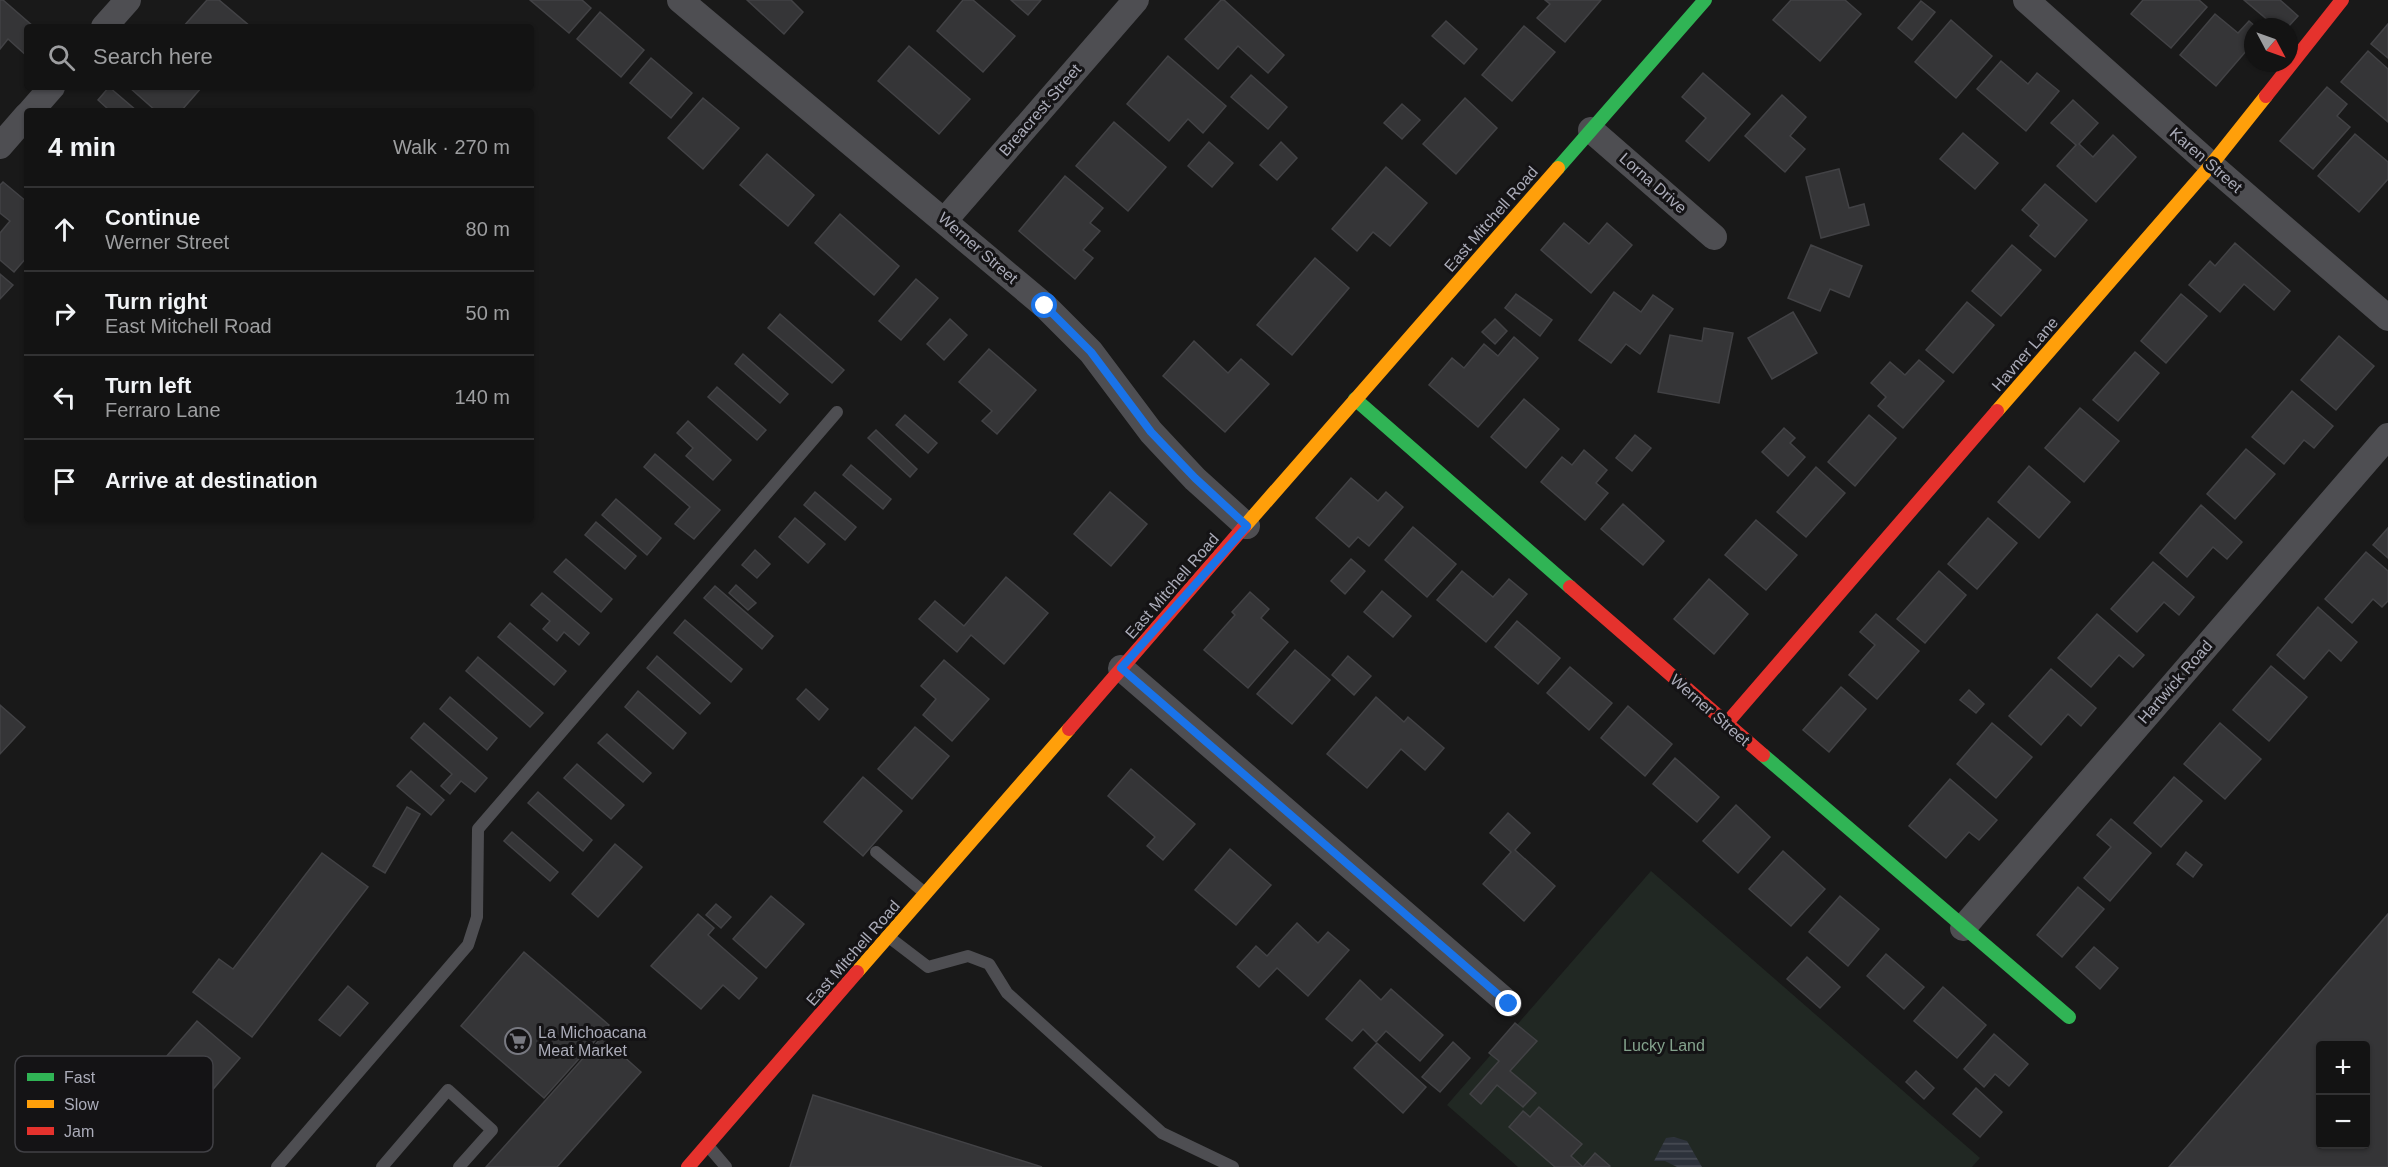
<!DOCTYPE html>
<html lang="en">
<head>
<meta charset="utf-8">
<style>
  :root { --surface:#131313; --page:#1c1c1c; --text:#f1f3f6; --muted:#9d9ea0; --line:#323233 }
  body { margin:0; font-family:Arial,sans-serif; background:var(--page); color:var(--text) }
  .controls { position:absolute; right:18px; bottom:18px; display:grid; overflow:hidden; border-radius:6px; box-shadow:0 2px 4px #0004 }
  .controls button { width:54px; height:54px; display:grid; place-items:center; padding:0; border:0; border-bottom:2px solid var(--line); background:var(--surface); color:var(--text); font:30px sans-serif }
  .compass { position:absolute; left:2244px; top:18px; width:54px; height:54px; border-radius:50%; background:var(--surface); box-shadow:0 2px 4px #0004; rotate:131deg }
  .stop { position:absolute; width:18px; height:18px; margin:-14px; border:4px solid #1a73e8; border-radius:50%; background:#fff }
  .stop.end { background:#1a73e8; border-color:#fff; box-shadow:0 2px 6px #0008 }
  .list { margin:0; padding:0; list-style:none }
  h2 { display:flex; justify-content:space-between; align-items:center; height:78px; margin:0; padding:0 24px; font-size:26px }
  h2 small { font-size:20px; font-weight:400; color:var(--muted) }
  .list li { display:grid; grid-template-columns:39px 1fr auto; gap:18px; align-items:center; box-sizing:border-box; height:84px; padding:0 24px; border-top:2px solid var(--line) }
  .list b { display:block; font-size:22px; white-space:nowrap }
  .list p { margin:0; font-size:20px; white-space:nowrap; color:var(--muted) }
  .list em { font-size:20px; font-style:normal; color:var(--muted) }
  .icon { flex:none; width:33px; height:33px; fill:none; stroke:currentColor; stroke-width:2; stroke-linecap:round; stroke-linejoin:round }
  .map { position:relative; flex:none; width:2388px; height:1167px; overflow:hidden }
  .search { position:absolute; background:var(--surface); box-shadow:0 2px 4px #0004; left:24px; top:24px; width:510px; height:66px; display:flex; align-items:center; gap:15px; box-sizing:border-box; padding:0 21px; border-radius:6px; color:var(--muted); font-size:22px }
  .panel { position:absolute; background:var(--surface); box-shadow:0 2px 4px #0004; left:24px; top:108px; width:510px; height:414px; border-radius:6px }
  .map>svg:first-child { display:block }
  .green { fill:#212823 }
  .water { fill:url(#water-rules) }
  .building { fill:#353537; stroke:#424245; stroke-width:1.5; fill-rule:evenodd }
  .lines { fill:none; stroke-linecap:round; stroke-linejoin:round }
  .lane { stroke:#4e4e52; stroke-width:12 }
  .street { stroke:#4e4e52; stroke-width:26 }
  .fast { stroke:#30b455; stroke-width:14 }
  .slow { stroke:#ff9f0a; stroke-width:14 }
  .jam { stroke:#e5322d; stroke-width:14 }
  .route { stroke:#1a73e8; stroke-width:8 }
  .labels { text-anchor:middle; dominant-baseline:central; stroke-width:6; stroke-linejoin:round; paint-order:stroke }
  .street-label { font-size:16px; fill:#abacb9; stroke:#141315 }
  .poi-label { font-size:16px; fill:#abacb9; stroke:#141315; text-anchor:start }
  .park-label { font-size:16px; fill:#84a38d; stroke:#141315 }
  .key { fill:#141315; stroke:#414146; stroke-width:1.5 }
  .key-label { font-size:16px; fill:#abacb9 }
</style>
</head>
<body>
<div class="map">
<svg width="2388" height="1167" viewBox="0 0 2388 1167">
  <defs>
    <pattern id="water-rules" width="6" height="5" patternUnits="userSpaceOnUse" patternTransform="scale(1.5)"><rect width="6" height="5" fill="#2d323b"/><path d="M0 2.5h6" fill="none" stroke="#494d55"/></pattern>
  </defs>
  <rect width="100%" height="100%" fill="#191919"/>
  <polygon class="green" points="1651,871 1980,1158 1972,1167 1518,1167 1447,1105"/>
  <polygon class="water" points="1674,1137 1687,1141 1702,1167 1677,1167 1665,1161 1654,1161 1666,1138"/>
  <g class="building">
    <polygon points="0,0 3,0 34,27 27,27 27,56 8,39 0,49"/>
    <polygon points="207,0 219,0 251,27 183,27"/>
    <polygon points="530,0 582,0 591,8 569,33"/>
    <polygon points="747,0 791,0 803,12 784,34"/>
    <polygon points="963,0 973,0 1015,36 983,72 937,31"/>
    <polygon points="1011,0 1041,0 1028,15"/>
    <polygon points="1221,0 1224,0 1284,55 1268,73 1238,46 1218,69 1185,39"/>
    <polygon points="1545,0 1601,0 1565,42 1537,18 1550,4"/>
    <polygon points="1791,0 1845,0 1861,14 1820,61 1773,20"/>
    <polygon points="2143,0 2199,0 2207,7 2171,48 2131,14"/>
    <polygon points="2244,0 2280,0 2298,16 2288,27 2276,27"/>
    <polygon points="1921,1 1935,12 1912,40 1898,28"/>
    <polygon points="600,12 644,50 621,77 577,39"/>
    <polygon points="2215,14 2238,33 2249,21 2256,27 2253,27 2253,55 2247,50 2216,86 2180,55"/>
    <polygon points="1951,20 1992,56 1956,98 1915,62"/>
    <polygon points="1446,21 1477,49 1464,64 1432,36"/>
    <polygon points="2388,24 2388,58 2371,44"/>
    <polygon points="1524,26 1555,52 1512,101 1482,75"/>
    <polygon points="909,46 970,99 939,134 878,81"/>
    <polygon points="2368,51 2388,69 2388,122 2341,82"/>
    <polygon points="1168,56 1226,106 1203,133 1188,119 1169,141 1127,104"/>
    <polygon points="651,58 692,93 671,118 630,83"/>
    <polygon points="2001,61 2028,84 2037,73 2059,91 2026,131 1977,89"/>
    <polygon points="1703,73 1750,114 1709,161 1686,141 1706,118 1682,97"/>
    <polygon points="1251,75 1287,107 1268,129 1231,97"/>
    <polygon points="109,87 137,111 106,111 108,109 98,100"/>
    <polygon points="129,87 202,87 181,111 156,111"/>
    <polygon points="2327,87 2347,104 2337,116 2350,127 2313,169 2280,141"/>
    <polygon points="1782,95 1806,117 1790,136 1805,149 1785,172 1745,136"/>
    <polygon points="703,98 739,128 703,169 668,138"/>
    <polygon points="1465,98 1497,128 1456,174 1423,144"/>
    <polygon points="2073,100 2098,123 2079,144 2093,157 2113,135 2136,157 2096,202 2057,166 2076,145 2051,123"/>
    <polygon points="1402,104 1420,120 1402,139 1384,123"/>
    <polygon points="1114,122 1166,167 1128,211 1076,166"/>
    <polygon points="1963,133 1998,163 1975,189 1940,159"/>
    <polygon points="2355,134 2388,162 2388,179 2359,212 2318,176"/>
    <polygon points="1209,142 1233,163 1212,187 1188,166"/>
    <polygon points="1281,142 1297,158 1277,180 1260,165"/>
    <polygon points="767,154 814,195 788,226 740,185"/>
    <polygon points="1386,167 1427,203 1390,246 1373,232 1357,251 1332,229"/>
    <polygon points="1839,169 1849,208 1864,204 1869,225 1821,238 1806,177"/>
    <polygon points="1065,176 1103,208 1090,223 1100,231 1083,250 1093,258 1075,279 1019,231"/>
    <polygon points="3,182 27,202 27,257 14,272 0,260 0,233 10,221 0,213 0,185"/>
    <polygon points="2045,184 2087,220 2055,257 2030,236 2039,225 2022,210"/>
    <polygon points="840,214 899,266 874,295 815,243"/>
    <polygon points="1564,223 1589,244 1607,223 1632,245 1591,293 1541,250"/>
    <polygon points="2235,243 2290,291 2274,310 2244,284 2220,312 2189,285 2210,261 2215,266"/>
    <polygon points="1811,245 1862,266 1849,297 1830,289 1820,311 1788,298"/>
    <polygon points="2012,245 2041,270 2001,316 1972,291"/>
    <polygon points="1315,258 1349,288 1292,355 1257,325"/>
    <polygon points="0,274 13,285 0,299"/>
    <polygon points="916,279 938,298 901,340 879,321"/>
    <polygon points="1614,292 1641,312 1653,295 1673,309 1640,354 1626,344 1611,363 1579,340"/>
    <polygon points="1516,294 1552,320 1540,336 1505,308"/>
    <polygon points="2181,294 2207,316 2166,363 2141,341"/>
    <polygon points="1967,302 1994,325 1953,373 1926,350"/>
    <polygon points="1793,312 1817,353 1772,379 1748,338"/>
    <polygon points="780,314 844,370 832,383 768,328"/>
    <polygon points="950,319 967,335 944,360 927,344"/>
    <polygon points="1495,319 1507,331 1495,344 1482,332"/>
    <polygon points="1704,328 1733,333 1719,403 1658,392 1670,335 1702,341"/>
    <polygon points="2339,336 2374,366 2336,410 2301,380"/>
    <polygon points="1514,337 1538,358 1478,427 1429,385 1452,358 1464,368 1484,344 1498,356"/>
    <polygon points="1194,341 1228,373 1241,359 1269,384 1225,432 1163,376"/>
    <polygon points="989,349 1036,390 997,434 982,421 992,411 959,382"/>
    <polygon points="2135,352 2159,373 2118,421 2093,400"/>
    <polygon points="743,354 788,394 780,403 735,364"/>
    <polygon points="1919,360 1944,381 1903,428 1878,406 1886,397 1871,383 1890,362 1905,375"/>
    <polygon points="717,387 766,430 757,440 708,397"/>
    <polygon points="2292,391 2333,426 2314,448 2304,440 2284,464 2252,437"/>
    <polygon points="1524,399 1559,429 1526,468 1491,437"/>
    <polygon points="2080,408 2119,441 2084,482 2045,448"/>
    <polygon points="905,415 937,443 928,453 896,425"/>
    <polygon points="1869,415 1896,438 1855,486 1828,462"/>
    <polygon points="688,421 731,460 713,480 686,456 693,448 677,433"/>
    <polygon points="1784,428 1795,438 1790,443 1805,457 1788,476 1762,452"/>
    <polygon points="876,430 917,469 910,477 868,438"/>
    <polygon points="1635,435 1651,448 1632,471 1616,458"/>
    <polygon points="2246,449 2275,474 2235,519 2207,494"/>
    <polygon points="1584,450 1607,470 1596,483 1608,493 1585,520 1541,482 1562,457 1572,465"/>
    <polygon points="655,454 720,510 694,539 675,524 690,507 644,467"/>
    <polygon points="851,465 891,499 883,509 843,475"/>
    <polygon points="2029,466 2070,502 2039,538 1998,502"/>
    <polygon points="1816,467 1845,493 1806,537 1777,512"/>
    <polygon points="1351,478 1378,501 1386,492 1403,507 1369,546 1358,537 1349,547 1316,518"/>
    <polygon points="815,492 856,527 845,540 804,505"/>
    <polygon points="1110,492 1147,524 1111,566 1074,534"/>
    <polygon points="616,499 661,538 647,555 602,515"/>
    <polygon points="1623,504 1664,541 1643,565 1601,529"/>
    <polygon points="2201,505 2242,542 2227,559 2213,547 2187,577 2160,553"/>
    <polygon points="795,518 825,544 808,563 779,537"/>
    <polygon points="1988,518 2017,543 1977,589 1948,564"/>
    <polygon points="1756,520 1797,555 1766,590 1725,555"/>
    <polygon points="596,522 636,556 625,569 585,535"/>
    <polygon points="1413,527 1456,564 1427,597 1385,560"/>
    <polygon points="2388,528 2388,558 2373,545"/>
    <polygon points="755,550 770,564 757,578 742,565"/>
    <polygon points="2366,552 2388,571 2388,601 2382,607 2373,599 2352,623 2325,599"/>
    <polygon points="566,559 612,599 601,612 554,572"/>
    <polygon points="1351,559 1365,571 1345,594 1331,581"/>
    <polygon points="2153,562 2194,597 2179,615 2164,602 2137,632 2111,609"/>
    <polygon points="1462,571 1493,597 1509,579 1527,594 1486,642 1437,600"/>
    <polygon points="1939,571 1966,595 1925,643 1897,619"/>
    <polygon points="1006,577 1048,613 1004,664 971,635 957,652 919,619 935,601 964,626"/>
    <polygon points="1709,579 1748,614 1714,654 1674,619"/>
    <polygon points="736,585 756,603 748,610 729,593"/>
    <polygon points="715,586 773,636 762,649 704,598"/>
    <polygon points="1382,591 1411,616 1393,637 1364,612"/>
    <polygon points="1250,592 1269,609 1261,618 1288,642 1248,688 1204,650 1235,615 1232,612"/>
    <polygon points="542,593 589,633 579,645 564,632 557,641 543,629 550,621 531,605"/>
    <polygon points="2318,607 2357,642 2341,661 2329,650 2304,679 2277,655"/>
    <polygon points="1876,614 1919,651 1877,699 1849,675 1875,645 1860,632"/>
    <polygon points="2097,614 2144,655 2133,667 2119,655 2091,687 2058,658"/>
    <polygon points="685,620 742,669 731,682 674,633"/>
    <polygon points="1517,621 1560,658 1538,684 1495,647"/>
    <polygon points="510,623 566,671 554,685 498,637"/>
    <polygon points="1295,650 1330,680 1292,724 1257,694"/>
    <polygon points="657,656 710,703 700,714 647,668"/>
    <polygon points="1348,656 1371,676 1354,695 1332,675"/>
    <polygon points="478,657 543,713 530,727 466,671"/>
    <polygon points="944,660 989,699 952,741 923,715 936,699 921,686"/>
    <polygon points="2271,666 2307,697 2269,741 2233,710"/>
    <polygon points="1570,667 1612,703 1589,730 1547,693"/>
    <polygon points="2051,669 2096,708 2081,726 2068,714 2041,745 2009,716"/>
    <polygon points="1841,687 1866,709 1829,752 1803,730"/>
    <polygon points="806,689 828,709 819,720 797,699"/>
    <polygon points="1969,690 1984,704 1976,713 1960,700"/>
    <polygon points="638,691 686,733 673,749 625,707"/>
    <polygon points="450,697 497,738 487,750 440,709"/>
    <polygon points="1376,697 1404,722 1408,717 1444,748 1425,770 1401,749 1367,788 1327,754"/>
    <polygon points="0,705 25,727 0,754"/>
    <polygon points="1628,706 1672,744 1645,776 1601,738"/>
    <polygon points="424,723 487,778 475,792 461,781 450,794 441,786 452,774 411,738"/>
    <polygon points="1992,723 2032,757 1996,798 1957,764"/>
    <polygon points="2220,723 2261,759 2225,799 2184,764"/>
    <polygon points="915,727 949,756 912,799 878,769"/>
    <polygon points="607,734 651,773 643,782 598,743"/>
    <polygon points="1675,758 1719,797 1697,822 1653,784"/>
    <polygon points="577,764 624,805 611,819 564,778"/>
    <polygon points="1131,769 1195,824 1163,860 1147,846 1155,837 1108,796"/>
    <polygon points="411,771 444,800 431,815 397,786"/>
    <polygon points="863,777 902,811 863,856 824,822"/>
    <polygon points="2174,777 2202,801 2161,847 2134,823"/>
    <polygon points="1950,779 1997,820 1979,840 1969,832 1946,858 1909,826"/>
    <polygon points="538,792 592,840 583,851 528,803"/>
    <polygon points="1736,805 1770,837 1738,873 1703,841"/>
    <polygon points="407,807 420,814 385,873 373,866"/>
    <polygon points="1508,813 1530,833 1515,850 1555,886 1524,921 1483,884 1511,852 1490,833"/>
    <polygon points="2111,819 2151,853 2110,901 2084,878 2111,847 2097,835"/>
    <polygon points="512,832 558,872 550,881 504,841"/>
    <polygon points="615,844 642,867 598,917 572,894"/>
    <polygon points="1230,849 1271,885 1236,925 1195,890"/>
    <polygon points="1783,851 1825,889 1791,926 1749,889"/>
    <polygon points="2186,852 2202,865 2193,877 2177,864"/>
    <polygon points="322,853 368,887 252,1037 193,992 219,959 233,969"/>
    <polygon points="2078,887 2104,909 2062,957 2037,935"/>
    <polygon points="771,896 804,924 766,968 733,939"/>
    <polygon points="1840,896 1879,929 1848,966 1809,932"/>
    <polygon points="716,904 731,917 721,928 706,915"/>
    <polygon points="698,914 714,928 708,935 757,978 739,999 723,985 701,1009 651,966"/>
    <path d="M 2388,914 L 2388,1167 L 2169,1167 ZM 2320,1046 L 2366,1046 L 2366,1144 L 2320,1144 Z"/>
    <polygon points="1297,923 1318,943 1328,932 1349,950 1308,996 1277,968 1259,987 1237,967 1256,946 1267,956"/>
    <polygon points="2094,947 2118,968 2100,989 2076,967"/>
    <polygon points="524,952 609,1025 544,1098 461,1026"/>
    <polygon points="1886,954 1924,987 1904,1009 1867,976"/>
    <polygon points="1807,957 1840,987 1820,1008 1787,979"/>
    <polygon points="1360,980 1381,1000 1391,989 1443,1035 1420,1061 1386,1031 1376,1042 1363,1029 1352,1041 1326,1019"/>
    <polygon points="348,986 368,1003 340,1036 319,1020"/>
    <polygon points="1943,987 1986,1025 1957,1058 1914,1021"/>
    <polygon points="197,1021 240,1058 165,1145 122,1108"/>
    <polygon points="1515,1023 1537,1041 1510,1071 1536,1093 1523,1107 1497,1085 1481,1104 1470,1094 1499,1061 1489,1053"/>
    <polygon points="1994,1034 2028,1064 2009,1086 1995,1074 1984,1087 1964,1069"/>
    <polygon points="602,1037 641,1072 557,1167 486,1167"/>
    <polygon points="1453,1042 1470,1058 1440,1092 1422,1077"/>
    <polygon points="1377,1043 1426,1087 1403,1113 1354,1068"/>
    <polygon points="1916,1071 1934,1088 1924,1099 1906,1082"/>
    <polygon points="1976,1088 2002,1112 1980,1137 1953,1114"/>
    <polygon points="813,1095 1042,1167 790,1167"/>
    <polygon points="1539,1107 1582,1144 1571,1156 1583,1167 1595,1153 1610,1166 1608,1167 1555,1167 1509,1127 1523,1111 1530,1117"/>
  </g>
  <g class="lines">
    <g class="lane">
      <polyline points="876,852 926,894"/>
      <polyline points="890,938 928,967 968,956 989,964 1007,993 1162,1133 1233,1167"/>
      <polyline points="709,1147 726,1167"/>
      <polyline points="277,1167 468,945 477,917 478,829 837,412"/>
      <polyline points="382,1167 448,1090 492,1130 459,1167"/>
    </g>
    <g class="street">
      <polyline points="680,0 1045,306 1091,352 1151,432 1195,479 1247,526"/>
      <polyline points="2026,0 2211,165 2388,318"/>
      <polyline points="104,27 128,0"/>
      <polyline points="31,111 52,87"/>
      <polyline points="1591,130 1714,237"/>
      <polyline points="0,146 27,115"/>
      <polyline points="945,220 1136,0"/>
      <polyline points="1121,668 1509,1004"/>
      <polyline points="1963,928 2388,436"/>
    </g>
    <g class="fast">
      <polyline points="1558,168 1705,0"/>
      <polyline points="1355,399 1570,587"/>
      <polyline points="1763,755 2069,1017"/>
    </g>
    <g class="slow">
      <polyline points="1997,411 2211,165 2266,96"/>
      <polyline points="1244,527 1558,168"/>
      <polyline points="857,972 1069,729"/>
    </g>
    <g class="jam">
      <polyline points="2266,96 2342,0"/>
      <polyline points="1570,587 1763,755"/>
      <polyline points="1726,724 1997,411"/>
      <polyline points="1069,729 1244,527"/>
      <polyline points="688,1167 857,972"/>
    </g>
  </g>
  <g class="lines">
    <polyline class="route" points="1045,306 1091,352 1151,432 1195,478 1247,526 1121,668 1509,1004"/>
  </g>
  <defs>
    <symbol id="supermarket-ring" viewBox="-11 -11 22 22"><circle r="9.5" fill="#141315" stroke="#787981" stroke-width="1.5"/><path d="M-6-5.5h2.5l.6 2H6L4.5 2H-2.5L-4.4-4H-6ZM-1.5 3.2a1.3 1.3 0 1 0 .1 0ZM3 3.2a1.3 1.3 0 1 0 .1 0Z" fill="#787981"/></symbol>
  </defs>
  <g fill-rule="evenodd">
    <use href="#supermarket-ring" x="503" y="1026" width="30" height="30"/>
  </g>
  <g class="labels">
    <g class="street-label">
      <text transform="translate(1040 110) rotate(-49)">Breacrest Street</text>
      <text transform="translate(2206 160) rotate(41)">Karen Street</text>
      <text transform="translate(1653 183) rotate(41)">Lorna Drive</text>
      <text transform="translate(1491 219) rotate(-49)">East Mitchell Road</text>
      <text transform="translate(978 248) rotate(41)">Werner Street</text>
      <text transform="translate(2025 354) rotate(-49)">Havner Lane</text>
      <text transform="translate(1172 586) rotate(-49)">East Mitchell Road</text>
      <text transform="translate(2175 682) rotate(-49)">Hartwick Road</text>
      <text transform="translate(1710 710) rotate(41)">Werner Street</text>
      <text transform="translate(853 953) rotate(-49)">East Mitchell Road</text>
    </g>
    <g class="poi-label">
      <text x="538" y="1032">La Michoacana<tspan x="538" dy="18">Meat Market</tspan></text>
    </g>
    <g class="park-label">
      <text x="1664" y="1045">Lucky Land</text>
    </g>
  </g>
  <rect x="15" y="1056" width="198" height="96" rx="9" class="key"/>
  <rect x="27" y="1073" width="27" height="8" fill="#30b455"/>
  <rect x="27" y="1100" width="27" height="8" fill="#ff9f0a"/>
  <rect x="27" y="1127" width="27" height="8" fill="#e5322d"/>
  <g class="key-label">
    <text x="64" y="1083">Fast</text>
    <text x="64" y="1110">Slow</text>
    <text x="64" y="1137">Jam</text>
  </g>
</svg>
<div class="controls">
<button>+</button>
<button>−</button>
</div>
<svg class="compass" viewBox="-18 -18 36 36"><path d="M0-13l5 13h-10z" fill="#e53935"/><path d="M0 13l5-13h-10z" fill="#9d9ea0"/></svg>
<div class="stop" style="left:1045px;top:306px"></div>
<div class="stop end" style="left:1509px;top:1004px"></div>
<div class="search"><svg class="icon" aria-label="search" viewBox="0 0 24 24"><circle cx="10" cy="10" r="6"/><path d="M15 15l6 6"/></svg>Search here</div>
<section class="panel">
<h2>4 min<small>Walk · 270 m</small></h2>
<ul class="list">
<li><svg class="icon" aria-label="ahead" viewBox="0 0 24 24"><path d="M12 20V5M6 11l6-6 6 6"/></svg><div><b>Continue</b><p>Werner Street</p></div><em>80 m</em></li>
<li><svg class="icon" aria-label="right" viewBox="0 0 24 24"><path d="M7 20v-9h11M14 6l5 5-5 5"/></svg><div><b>Turn right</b><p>East Mitchell Road</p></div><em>50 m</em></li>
<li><svg class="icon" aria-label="left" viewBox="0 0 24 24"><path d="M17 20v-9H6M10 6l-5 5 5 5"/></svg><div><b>Turn left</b><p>Ferraro Lane</p></div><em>140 m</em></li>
<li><svg class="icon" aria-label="arrive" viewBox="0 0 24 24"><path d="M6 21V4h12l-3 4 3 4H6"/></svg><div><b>Arrive at destination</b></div></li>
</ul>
</section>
</div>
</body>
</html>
